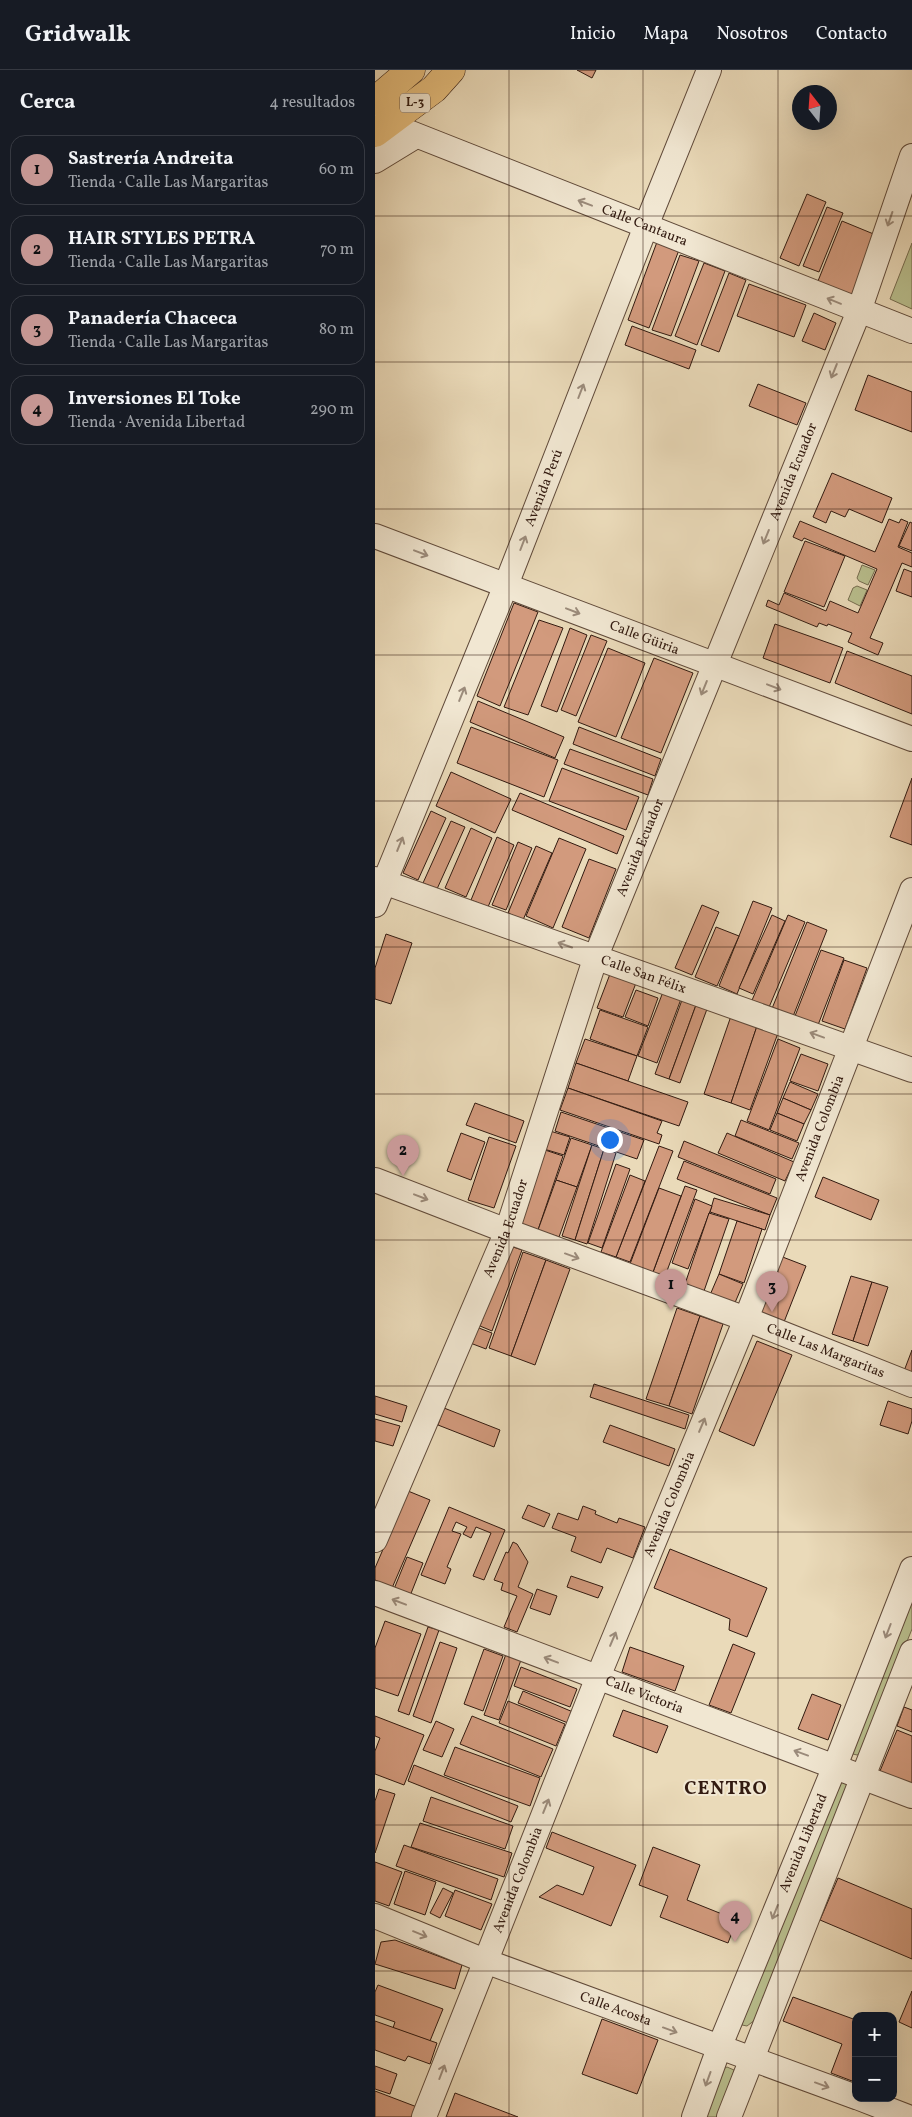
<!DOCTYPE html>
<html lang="es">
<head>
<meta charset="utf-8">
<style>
  :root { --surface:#171b24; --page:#242831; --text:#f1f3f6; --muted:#9ea1a6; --line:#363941; --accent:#c59692 }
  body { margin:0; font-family:Vollkorn,serif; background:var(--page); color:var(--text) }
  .controls { position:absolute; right:15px; bottom:15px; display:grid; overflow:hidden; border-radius:10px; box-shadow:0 5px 20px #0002 }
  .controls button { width:45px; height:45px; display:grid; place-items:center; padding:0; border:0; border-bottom:1px solid var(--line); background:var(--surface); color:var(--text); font:25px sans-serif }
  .compass { position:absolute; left:417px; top:15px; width:45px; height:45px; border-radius:50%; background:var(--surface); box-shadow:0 5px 20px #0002; rotate:343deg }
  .you { position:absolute; left:234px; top:1069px; width:18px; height:18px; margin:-12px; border:4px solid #fff; border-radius:50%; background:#1a73e8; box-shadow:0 0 0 8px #1a73e833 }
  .badge { display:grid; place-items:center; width:32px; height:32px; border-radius:50%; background:var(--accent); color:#111; font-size:16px; font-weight:700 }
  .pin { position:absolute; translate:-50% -41px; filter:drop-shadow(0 1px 2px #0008) }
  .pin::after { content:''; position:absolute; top:26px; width:18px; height:15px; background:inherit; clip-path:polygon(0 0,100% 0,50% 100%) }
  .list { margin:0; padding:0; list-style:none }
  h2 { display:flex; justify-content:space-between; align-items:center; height:65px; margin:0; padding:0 20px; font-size:21px }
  h2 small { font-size:16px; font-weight:400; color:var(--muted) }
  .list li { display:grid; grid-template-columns:32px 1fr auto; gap:15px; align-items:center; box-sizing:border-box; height:70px; margin:0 10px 10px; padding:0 10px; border:1px solid var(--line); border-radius:15px }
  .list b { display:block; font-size:19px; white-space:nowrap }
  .list p { margin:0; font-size:16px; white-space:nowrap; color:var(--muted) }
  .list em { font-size:16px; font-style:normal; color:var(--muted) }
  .map { position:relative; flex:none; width:537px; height:2047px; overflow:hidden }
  header { display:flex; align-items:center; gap:30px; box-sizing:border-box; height:70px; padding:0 25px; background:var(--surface); border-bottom:1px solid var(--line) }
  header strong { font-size:24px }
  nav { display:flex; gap:28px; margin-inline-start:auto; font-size:18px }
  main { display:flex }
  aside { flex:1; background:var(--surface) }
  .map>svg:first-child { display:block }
  .green { fill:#b9bf8e; stroke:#766c4f }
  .building { fill:#d29a7d; stroke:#321a10 }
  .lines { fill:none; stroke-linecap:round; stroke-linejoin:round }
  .minor-casing { stroke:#604a3a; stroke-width:26 }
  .major-casing { stroke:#321a10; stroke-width:29 }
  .minor { stroke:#f1e7d2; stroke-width:24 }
  .major { stroke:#e5bd7c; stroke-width:28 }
  .oneway { stroke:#9b8b7b }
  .grid { fill:none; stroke:#321a10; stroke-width:1; stroke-opacity:0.55 }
  .labels { text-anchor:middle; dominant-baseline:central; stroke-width:4; stroke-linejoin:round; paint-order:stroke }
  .shield { fill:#f1e7d2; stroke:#6b584a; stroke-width:1 }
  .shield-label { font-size:12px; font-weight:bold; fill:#321a10 }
  .street-label { font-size:14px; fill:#321a10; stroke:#f1e7d2 }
  .district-label { font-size:19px; font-weight:bold; letter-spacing:1px; fill:#321a10; stroke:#f1e7d2 }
</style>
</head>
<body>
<header>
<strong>Gridwalk</strong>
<nav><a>Inicio</a><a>Mapa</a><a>Nosotros</a><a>Contacto</a></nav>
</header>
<main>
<aside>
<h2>Cerca<small>4 resultados</small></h2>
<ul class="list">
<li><span class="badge">1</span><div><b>Sastrería Andreita</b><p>Tienda · Calle Las Margaritas</p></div><em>60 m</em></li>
<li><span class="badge">2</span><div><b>HAIR STYLES PETRA</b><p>Tienda · Calle Las Margaritas</p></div><em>70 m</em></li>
<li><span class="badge">3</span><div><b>Panadería Chaceca</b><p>Tienda · Calle Las Margaritas</p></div><em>80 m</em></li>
<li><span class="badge">4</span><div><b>Inversiones El Toke</b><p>Tienda · Avenida Libertad</p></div><em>290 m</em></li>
</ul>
</aside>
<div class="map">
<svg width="537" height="2047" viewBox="0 0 537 2047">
  <rect width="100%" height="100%" fill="#eadab9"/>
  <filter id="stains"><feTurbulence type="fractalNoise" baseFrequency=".004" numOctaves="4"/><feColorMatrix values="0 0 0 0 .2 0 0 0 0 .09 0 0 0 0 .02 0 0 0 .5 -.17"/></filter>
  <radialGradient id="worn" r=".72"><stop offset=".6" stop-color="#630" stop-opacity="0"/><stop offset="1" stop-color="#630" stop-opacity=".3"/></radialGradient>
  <g class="green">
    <polygon points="537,173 537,239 515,229"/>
    <polygon points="487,495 500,500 493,515 484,511 482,508"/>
    <polygon points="482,516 492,520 485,536 473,530 478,518"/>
    <polygon points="537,1523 537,1559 487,1683 482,1685 478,1684 476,1678"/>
    <polygon points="465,1712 471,1712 472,1718 380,1950 372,1956 367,1955 368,1948"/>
    <polygon points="352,1997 359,2000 360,2008 345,2047 328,2047 346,2000"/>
  </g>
  <g class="building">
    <polygon points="202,0 221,0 217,8"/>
    <polygon points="432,124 451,132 424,196 405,188"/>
    <polygon points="452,137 468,143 444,202 428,196"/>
    <polygon points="467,151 501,165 477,225 443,211"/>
    <polygon points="282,172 304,180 274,258 253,250"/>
    <polygon points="305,185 324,191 296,266 277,260"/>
    <polygon points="329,193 350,201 322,275 300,266"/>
    <polygon points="354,203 371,210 344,282 326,275"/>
    <polygon points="374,214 431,235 419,267 362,246"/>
    <polygon points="439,243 461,253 450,280 427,271"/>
    <polygon points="257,256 321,280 314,299 250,275"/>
    <polygon points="493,305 537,322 537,362 480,340"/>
    <polygon points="383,314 431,333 422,355 374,336"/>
    <polygon points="457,403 517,428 507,453 474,439 470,447 456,441 451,453 438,447"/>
    <polygon points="514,449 524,453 526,449 533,452 523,477 537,483 537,497 527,493 495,568 508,573 503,585 473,572 477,563 453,554 452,556 444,553 442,557 391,536 393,530 404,535 409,523 451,541 455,531 483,543 502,499 429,468 427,471 418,467 425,451 500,482"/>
    <polygon points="535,452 537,453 537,481 524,476"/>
    <polygon points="430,471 470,486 449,537 409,522"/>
    <polygon points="529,499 537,502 537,527 521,521"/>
    <polygon points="139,533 163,542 125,636 102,626"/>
    <polygon points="164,550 188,558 153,645 129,637"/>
    <polygon points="400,554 468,578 455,613 388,588"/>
    <polygon points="195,558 212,565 182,642 166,636"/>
    <polygon points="216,565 232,571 201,646 186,640"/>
    <polygon points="233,578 270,593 241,667 203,652"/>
    <polygon points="472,581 537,606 537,644 460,613"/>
    <polygon points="279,588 318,603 286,683 246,668"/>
    <polygon points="103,631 189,667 180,688 95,652"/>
    <polygon points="96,657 183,690 169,727 82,693"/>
    <polygon points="204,657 286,689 280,706 198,674"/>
    <polygon points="195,679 278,709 273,725 189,694"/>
    <polygon points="187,698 264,727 251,760 174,731"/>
    <polygon points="76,702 136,729 120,763 61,736"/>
    <polygon points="537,708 537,775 515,767"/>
    <polygon points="145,723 249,766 242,784 137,740"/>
    <polygon points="56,741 71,748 43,810 28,803"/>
    <polygon points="76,751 90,757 62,819 48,813"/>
    <polygon points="96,758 117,768 91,827 70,818"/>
    <polygon points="122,767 139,775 113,837 96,830"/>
    <polygon points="184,768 211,779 178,858 151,846"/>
    <polygon points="143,772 157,778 131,840 117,835"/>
    <polygon points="161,776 177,783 148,850 133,843"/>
    <polygon points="214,789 241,799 214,868 187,857"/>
    <polygon points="378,831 397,838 362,924 344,916"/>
    <polygon points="327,835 344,842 317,905 300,898"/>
    <polygon points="397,845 410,851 378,924 364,918"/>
    <polygon points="413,845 430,852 392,942 375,935"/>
    <polygon points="432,852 452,860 417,949 396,941"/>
    <polygon points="341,857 364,866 342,916 320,907"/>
    <polygon points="11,864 37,873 16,934 0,929 0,898"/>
    <polygon points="446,880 469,888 443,955 420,946"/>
    <polygon points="469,890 492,898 470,959 447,951"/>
    <polygon points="235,904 261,913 248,947 222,938"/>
    <polygon points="261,920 283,928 273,956 250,947"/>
    <polygon points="288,922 306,929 282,993 263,986"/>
    <polygon points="307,930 321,935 294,1009 280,1004"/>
    <polygon points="321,935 332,939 305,1013 294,1009"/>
    <polygon points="225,940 273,957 262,986 215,969"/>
    <polygon points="356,946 382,956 356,1033 329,1024"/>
    <polygon points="382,956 403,963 375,1040 356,1033"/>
    <polygon points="210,969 262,986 253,1011 201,993"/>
    <polygon points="403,969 425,978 394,1060 372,1051"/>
    <polygon points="426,984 453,994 443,1021 415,1011"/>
    <polygon points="201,993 313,1032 304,1056 193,1018"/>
    <polygon points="415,1012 443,1024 436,1040 408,1028"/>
    <polygon points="193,1018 287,1051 282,1063 287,1065 284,1074 185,1040"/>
    <polygon points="408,1028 436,1040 429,1054 402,1043"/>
    <polygon points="100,1033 149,1051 141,1073 91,1055"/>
    <polygon points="186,1042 269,1070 262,1089 180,1061"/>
    <polygon points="402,1043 429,1054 422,1071 395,1060"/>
    <polygon points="366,1050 424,1073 417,1089 360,1066"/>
    <polygon points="175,1061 195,1067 189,1085 169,1079"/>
    <polygon points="86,1063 110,1072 96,1110 72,1101"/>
    <polygon points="352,1063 419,1092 410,1111 343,1083"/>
    <polygon points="114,1067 141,1076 119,1138 93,1130"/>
    <polygon points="196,1068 217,1075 202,1117 181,1110"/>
    <polygon points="309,1071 401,1109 395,1124 303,1087"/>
    <polygon points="217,1075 229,1079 200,1170 187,1166"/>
    <polygon points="284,1076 298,1081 255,1192 241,1187"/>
    <polygon points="164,1078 188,1086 163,1160 140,1152"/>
    <polygon points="229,1079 241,1083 212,1174 200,1170"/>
    <polygon points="309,1091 402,1128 395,1145 302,1109"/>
    <polygon points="241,1094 255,1099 227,1178 213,1173"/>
    <polygon points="255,1105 270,1111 241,1187 226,1182"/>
    <polygon points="448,1107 504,1130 496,1150 440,1127"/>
    <polygon points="181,1110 202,1117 184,1167 163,1160"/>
    <polygon points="310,1116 322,1120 289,1209 277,1205"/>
    <polygon points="284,1118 306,1126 278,1202 255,1194"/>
    <polygon points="339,1128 395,1145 390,1160 335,1142"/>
    <polygon points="320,1129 337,1136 313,1199 297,1193"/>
    <polygon points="334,1143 354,1149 329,1221 310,1214"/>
    <polygon points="362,1151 387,1159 369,1213 344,1204"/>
    <polygon points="135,1176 147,1180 117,1261 105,1256"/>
    <polygon points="148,1182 171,1190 136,1286 114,1278"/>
    <polygon points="405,1186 431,1196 409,1252 384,1242"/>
    <polygon points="171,1190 195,1199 160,1295 136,1286"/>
    <polygon points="344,1204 368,1214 359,1235 335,1225"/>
    <polygon points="476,1206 497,1212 478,1271 457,1264"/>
    <polygon points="497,1212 513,1217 493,1276 478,1271"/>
    <polygon points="302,1238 325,1246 294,1336 271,1329"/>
    <polygon points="325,1246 348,1254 317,1344 294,1336"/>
    <polygon points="96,1255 117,1263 111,1279 90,1271"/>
    <polygon points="382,1271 417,1285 379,1376 344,1361"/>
    <polygon points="537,1280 537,1304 529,1301"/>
    <polygon points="219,1314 314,1345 310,1359 215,1327"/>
    <polygon points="0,1326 32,1336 27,1352 0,1344"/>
    <polygon points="513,1331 537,1339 537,1351 533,1364 505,1355"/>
    <polygon points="69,1338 125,1360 119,1377 63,1355"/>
    <polygon points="0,1349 25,1356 18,1376 0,1371"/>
    <polygon points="235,1355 300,1379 294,1396 228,1372"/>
    <polygon points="33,1421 55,1430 17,1518 0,1510 0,1498"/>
    <polygon points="153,1435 175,1444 169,1457 147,1448"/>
    <polygon points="208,1436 221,1441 220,1444 242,1453 244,1448 270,1457 258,1488 232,1478 226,1493 196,1481 201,1467 177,1458 183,1443 203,1450"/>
    <polygon points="74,1437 130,1460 109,1510 98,1506 116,1463 101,1457 96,1468 88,1464 92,1457 81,1452 77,1461 86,1464 72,1497 76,1499 70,1514 46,1505"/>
    <polygon points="138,1472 142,1474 153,1492 143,1517 158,1524 142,1562 129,1557 142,1526 126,1520 128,1513 119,1510 131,1482 133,1483"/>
    <polygon points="295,1479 392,1518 372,1567 354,1560 355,1549 279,1518"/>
    <polygon points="32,1487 48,1493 35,1526 19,1519"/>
    <polygon points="196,1506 228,1517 223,1528 192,1517"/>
    <polygon points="162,1519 182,1526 175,1545 155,1538"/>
    <polygon points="10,1551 46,1564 23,1626 0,1618 0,1578"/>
    <polygon points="53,1557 64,1560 34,1645 23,1641"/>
    <polygon points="65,1572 82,1578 56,1653 38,1646"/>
    <polygon points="358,1574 380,1583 356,1643 334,1635"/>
    <polygon points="255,1577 309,1596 300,1621 247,1602"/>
    <polygon points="109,1579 128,1586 108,1641 89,1634"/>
    <polygon points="131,1584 146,1590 124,1650 109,1645"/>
    <polygon points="146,1597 202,1619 195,1637 139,1616"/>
    <polygon points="148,1621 198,1642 193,1653 143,1633"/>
    <polygon points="437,1624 466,1635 453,1670 423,1659"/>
    <polygon points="133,1631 190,1654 181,1676 124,1653"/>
    <polygon points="529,1637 537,1640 537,1662 522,1656"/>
    <polygon points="248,1640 293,1656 282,1683 238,1666"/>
    <polygon points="0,1646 49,1665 29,1715 0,1704 0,1681 5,1668 0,1666"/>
    <polygon points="97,1646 178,1679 166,1707 85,1674"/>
    <polygon points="61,1651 79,1659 67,1687 48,1680"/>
    <polygon points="522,1660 537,1666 537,1714 505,1701"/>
    <polygon points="80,1677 165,1708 155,1736 69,1705"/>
    <polygon points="39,1695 143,1736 136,1752 33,1711"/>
    <polygon points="4,1719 20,1724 0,1783 0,1731"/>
    <polygon points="56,1727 138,1756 130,1779 48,1751"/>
    <polygon points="45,1753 137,1783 129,1807 36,1777"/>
    <polygon points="177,1762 261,1795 236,1856 164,1827 182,1815 208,1825 219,1797 171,1778"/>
    <polygon points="29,1775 123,1809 116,1830 21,1796"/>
    <polygon points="278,1777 325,1795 312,1830 362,1850 353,1873 285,1847 293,1826 264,1815"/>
    <polygon points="0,1792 27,1802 14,1836 0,1831"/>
    <polygon points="30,1801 61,1812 50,1845 19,1834"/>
    <polygon points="463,1808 537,1839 537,1889 445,1850"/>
    <polygon points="68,1818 78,1823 65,1848 55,1843"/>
    <polygon points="80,1820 117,1834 106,1860 70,1846"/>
    <polygon points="20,1870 87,1895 80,1919 0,1894 6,1872"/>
    <polygon points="3,1915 68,1939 55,1971 18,1958 20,1952 0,1945 0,1922"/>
    <polygon points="537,1921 537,1958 524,1952"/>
    <polygon points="418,1927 481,1950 481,2002 477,2011 456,2003 467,1974 408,1951"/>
    <polygon points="227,1949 283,1970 262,2024 207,2004"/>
    <polygon points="0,1951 62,1973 55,1994 33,1986 30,1991 0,1980"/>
    <polygon points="0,1996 22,2004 15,2024 0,2019"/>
    <polygon points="0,2021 42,2037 38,2047 0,2047"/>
    <polygon points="80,2023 143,2047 71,2047"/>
  </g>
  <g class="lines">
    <defs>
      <g id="minor">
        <path id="s1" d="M 0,54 L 13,54 L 537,261"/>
        <polyline points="0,91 41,66"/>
        <path id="s2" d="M 0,466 L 537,669"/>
        <path id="s3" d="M 0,809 L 537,1000"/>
        <path id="s4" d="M 0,835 L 131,515 L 271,156 L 334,0"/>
        <path id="s5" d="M 0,1110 L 132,1161 L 371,1249 L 537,1315"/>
        <path id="s6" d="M 0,1470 L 132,1161 L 221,886 L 484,241 L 537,86"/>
        <path id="s7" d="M 0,1523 L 537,1726"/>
        <path id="s8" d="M 0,1846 L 110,1891 L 481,2027"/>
        <polyline points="484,2028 533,2047"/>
        <path id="s9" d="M 49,2047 L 223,1607 L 371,1249 L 537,820"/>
        <path id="s10" d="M 319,2047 L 344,1978 L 460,1696 L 537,1499"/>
        <polyline points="354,2047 537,1582"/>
      </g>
      <g id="major">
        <polyline points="0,31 36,0"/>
        <polyline points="0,63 59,19 76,0"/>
      </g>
    </defs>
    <use href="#minor" class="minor-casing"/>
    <use href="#major" class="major-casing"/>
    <use href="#minor" class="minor"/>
    <use href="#major" class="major"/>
  </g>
  <defs><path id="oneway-shaft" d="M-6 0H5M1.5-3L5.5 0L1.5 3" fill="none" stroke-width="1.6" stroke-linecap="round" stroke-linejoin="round" transform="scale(1.25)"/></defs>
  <g class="oneway">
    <use href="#oneway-shaft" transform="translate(210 133) rotate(-159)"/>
    <use href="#oneway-shaft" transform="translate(515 149) rotate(109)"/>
    <use href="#oneway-shaft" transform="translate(459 231) rotate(-158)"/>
    <use href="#oneway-shaft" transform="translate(459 301) rotate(112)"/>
    <use href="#oneway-shaft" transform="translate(206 321) rotate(-69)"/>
    <use href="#oneway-shaft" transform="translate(391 467) rotate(112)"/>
    <use href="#oneway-shaft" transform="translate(148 473) rotate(-69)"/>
    <use href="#oneway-shaft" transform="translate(46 483) rotate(21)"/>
    <use href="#oneway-shaft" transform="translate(198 541) rotate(21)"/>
    <use href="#oneway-shaft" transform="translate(399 617) rotate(21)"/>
    <use href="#oneway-shaft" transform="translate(329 618) rotate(112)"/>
    <use href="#oneway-shaft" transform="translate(87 624) rotate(-68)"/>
    <use href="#oneway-shaft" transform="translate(25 774) rotate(-68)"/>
    <use href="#oneway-shaft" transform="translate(190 875) rotate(-161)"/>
    <use href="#oneway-shaft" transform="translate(442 965) rotate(-160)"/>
    <use href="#oneway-shaft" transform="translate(46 1127) rotate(21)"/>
    <use href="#oneway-shaft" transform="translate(197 1186) rotate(20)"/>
    <use href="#oneway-shaft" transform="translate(327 1355) rotate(-67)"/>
    <use href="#oneway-shaft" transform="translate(24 1532) rotate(-159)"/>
    <use href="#oneway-shaft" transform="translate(513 1561) rotate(111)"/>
    <use href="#oneway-shaft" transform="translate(238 1569) rotate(-67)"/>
    <use href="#oneway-shaft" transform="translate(176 1590) rotate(-159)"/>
    <use href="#oneway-shaft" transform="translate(426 1683) rotate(-160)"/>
    <use href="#oneway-shaft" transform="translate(171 1736) rotate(-68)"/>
    <use href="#oneway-shaft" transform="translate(400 1842) rotate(112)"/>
    <use href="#oneway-shaft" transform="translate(45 1864) rotate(22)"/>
    <use href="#oneway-shaft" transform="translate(295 1960) rotate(20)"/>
    <use href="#oneway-shaft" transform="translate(67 2002) rotate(-69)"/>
    <use href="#oneway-shaft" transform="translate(333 2009) rotate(110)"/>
    <use href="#oneway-shaft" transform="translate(447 2015) rotate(20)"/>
  </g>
  <path class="grid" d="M 134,0 L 134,2047M 268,0 L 268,2047M 403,0 L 403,2047M 0,146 L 537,146M 0,292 L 537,292M 0,439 L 537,439M 0,585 L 537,585M 0,731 L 537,731M 0,877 L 537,877M 0,1024 L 537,1024M 0,1170 L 537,1170M 0,1316 L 537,1316M 0,1462 L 537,1462M 0,1608 L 537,1608M 0,1755 L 537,1755M 0,1901 L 537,1901"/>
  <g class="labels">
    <rect class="shield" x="25" y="23.5" width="30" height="19" rx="4"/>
    <g class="shield-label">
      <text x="40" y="33">L-3</text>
    </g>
    <g class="street-label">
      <text stroke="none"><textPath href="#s1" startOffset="289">Calle Cantaura</textPath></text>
      <text stroke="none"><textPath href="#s6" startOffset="1148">Avenida Ecuador</textPath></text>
      <text stroke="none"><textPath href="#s4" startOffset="450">Avenida Perú</textPath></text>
      <text stroke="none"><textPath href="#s2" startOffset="288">Calle Güiria</textPath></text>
      <text stroke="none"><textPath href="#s6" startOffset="742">Avenida Ecuador</textPath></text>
      <text stroke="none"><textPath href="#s3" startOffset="285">Calle San Félix</textPath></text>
      <text stroke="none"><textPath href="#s9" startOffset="1065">Avenida Colombia</textPath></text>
      <text stroke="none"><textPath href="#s6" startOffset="338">Avenida Ecuador</textPath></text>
      <text stroke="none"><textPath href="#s5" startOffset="482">Calle Las Margaritas</textPath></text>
      <text stroke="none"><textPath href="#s9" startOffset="660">Avenida Colombia</textPath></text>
      <text stroke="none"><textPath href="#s7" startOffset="288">Calle Victoria</textPath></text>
      <text stroke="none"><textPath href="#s10" startOffset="295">Avenida Libertad</textPath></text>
      <text stroke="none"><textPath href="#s9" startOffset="255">Avenida Colombia</textPath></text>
      <text stroke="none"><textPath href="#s8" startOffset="258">Calle Acosta</textPath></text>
    </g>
    <g class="district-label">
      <text x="351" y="1719">CENTRO</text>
    </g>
  </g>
  <rect width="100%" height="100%" filter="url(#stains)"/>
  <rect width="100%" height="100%" fill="url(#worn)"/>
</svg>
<div class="controls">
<button>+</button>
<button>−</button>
</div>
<svg class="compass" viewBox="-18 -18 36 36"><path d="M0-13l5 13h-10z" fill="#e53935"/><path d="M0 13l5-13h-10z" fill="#9ea1a6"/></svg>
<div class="you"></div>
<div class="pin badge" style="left:296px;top:1240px">1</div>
<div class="pin badge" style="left:28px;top:1106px">2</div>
<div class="pin badge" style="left:397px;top:1242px">3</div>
<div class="pin badge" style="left:360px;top:1872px">4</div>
</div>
</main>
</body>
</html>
